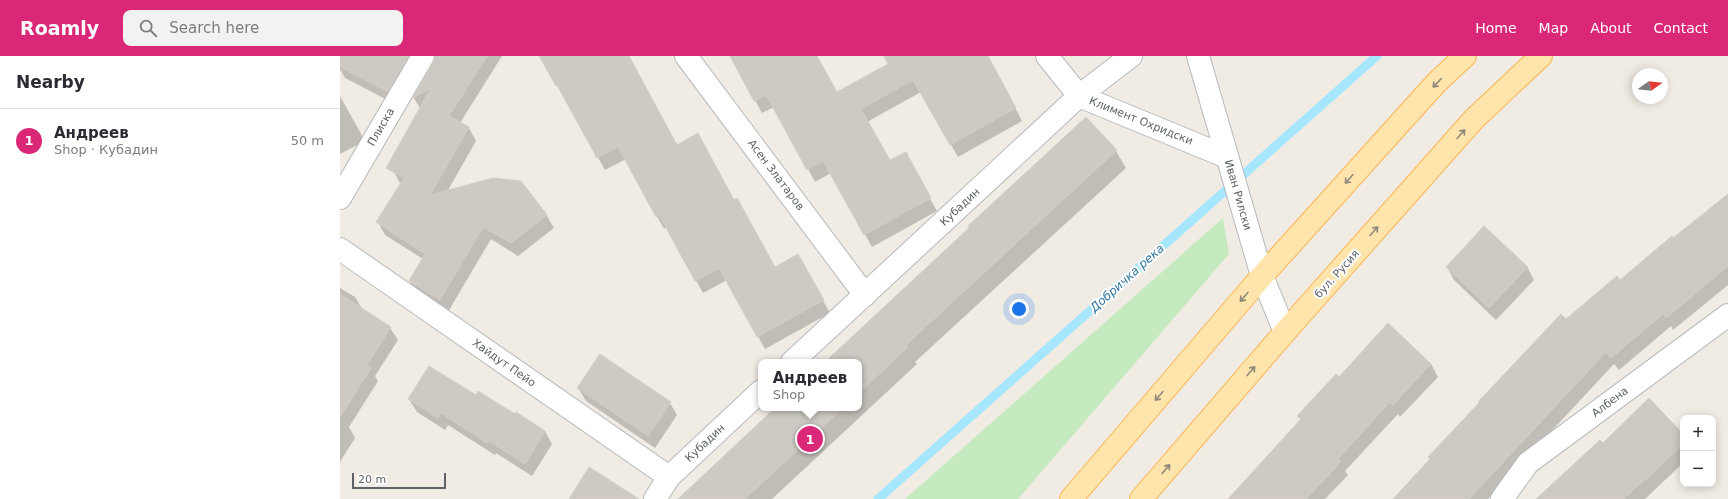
<!DOCTYPE html>
<html lang="en">
<head>
<meta charset="utf-8">
<style>
  :root { --surface:#fff; --page:#f2f2f3; --text:#2b2b33; --muted:#7c7c81; --line:#e1e1e2; --accent:#db2777 }
  body { margin:0; font-family:"DejaVu Sans",sans-serif; background:var(--page); color:var(--text) }
  .controls { position:absolute; right:12px; bottom:12px; display:grid; overflow:hidden; border-radius:8px; box-shadow:0 2px 10px #0003 }
  .controls button { width:36px; height:36px; display:grid; place-items:center; padding:0; border:0; border-bottom:1px solid var(--line); background:var(--surface); color:var(--text); font:20px sans-serif }
  .compass { position:absolute; left:1292px; top:12px; width:36px; height:36px; border-radius:50%; background:var(--surface); box-shadow:0 2px 10px #0003; rotate:75deg }
  .scale { position:absolute; left:12px; bottom:10px; width:94px; box-sizing:border-box; padding-left:4px; border:2px solid #5c6266; border-top:0; font-size:11px; line-height:14px; white-space:nowrap; color:#5c6266; -webkit-text-stroke:3px #fff; paint-order:stroke }
  .you { position:absolute; left:679px; top:253px; width:14px; height:14px; margin:-10px; border:3px solid #fff; border-radius:50%; background:#1a73e8; box-shadow:0 0 0 6px #1a73e833 }
  .badge { display:grid; place-items:center; width:26px; height:26px; border-radius:50%; background:var(--accent); color:#fff; font-size:13px; font-weight:700 }
  .pin { position:absolute; translate:-50% -50%; border:2px solid #fff; box-shadow:0 1px 4px #0006 }
  .popup { position:absolute; left:418px; top:303px; width:104px; height:52px; box-sizing:border-box; display:grid; place-content:center; border-radius:8px; background:var(--surface); filter:drop-shadow(0 1px 3px #0005); font-size:13px; white-space:nowrap; color:var(--muted) }
  .popup b { font-size:15px; color:var(--text) }
  .popup::after { content:''; position:absolute; left:50%; top:100%; margin-left:-8px; border:8px solid transparent; border-top-color:var(--surface) }
  .list { margin:0; padding:0; list-style:none }
  h2 { display:flex; justify-content:space-between; align-items:center; height:52px; margin:0; padding:0 16px; font-size:17px }
  h2 small { font-size:13px; font-weight:400; color:var(--muted) }
  .list li { display:grid; grid-template-columns:26px 1fr auto; gap:12px; align-items:center; box-sizing:border-box; height:64px; padding:0 16px; border-top:1px solid var(--line) }
  .list b { display:block; font-size:15px; white-space:nowrap }
  .list p { margin:0; font-size:13px; white-space:nowrap; color:var(--muted) }
  .list em { font-size:13px; font-style:normal; color:var(--muted) }
  .icon { flex:none; width:22px; height:22px; fill:none; stroke:currentColor; stroke-width:2; stroke-linecap:round; stroke-linejoin:round }
  .map { position:relative; flex:none; width:1388px; height:443px; overflow:hidden }
  header { display:flex; align-items:center; gap:24px; box-sizing:border-box; height:56px; padding:0 20px; background:var(--accent); color:#fff }
  header strong { font-size:19px }
  nav { display:flex; gap:22px; margin-inline-start:auto; font-size:14px }
  .search { width:280px; height:36px; background:var(--page); display:flex; align-items:center; gap:10px; box-sizing:border-box; padding:0 14px; border-radius:8px; color:var(--muted); font-size:15px }
  main { display:flex }
  aside { flex:1; background:var(--surface) }
  .map>svg:first-child { display:block }
  .green { fill:#c5eabf }
  .shadow { fill:#0003 }
  .lines { fill:none; stroke-linecap:round; stroke-linejoin:round }
  .stream { stroke:#a6e6ff; stroke-width:9 }
  .building { fill:#cdc9c3; stroke:#d6cdc2 }
  .minor-casing { stroke:#b5b9bd; stroke-width:24 }
  .major-casing { stroke:#feb350; stroke-width:24 }
  .minor { stroke:#fff; stroke-width:22 }
  .major { stroke:#ffe5ab; stroke-width:22 }
  .oneway { stroke:#8d897b }
  .labels { text-anchor:middle; dominant-baseline:central; stroke-width:4; stroke-linejoin:round; paint-order:stroke }
  .street-label { font-size:11px; fill:#5c6266; stroke:#fff }
  .water-label { font-size:12px; font-style:italic; fill:#31779f; stroke:#fff }
</style>
</head>
<body>
<header>
<strong>Roamly</strong>
<div class="search"><svg class="icon" aria-label="search" viewBox="0 0 24 24"><circle cx="10" cy="10" r="6"/><path d="M15 15l6 6"/></svg>Search here</div>
<nav><a>Home</a><a>Map</a><a>About</a><a>Contact</a></nav>
</header>
<main>
<aside>
<h2>Nearby<small></small></h2>
<ul class="list">
<li><span class="badge">1</span><div><b>Андреев</b><p>Shop · Кубадин</p></div><em>50 m</em></li>
</ul>
</aside>
<div class="map">
<svg width="1388" height="443" viewBox="0 0 1388 443">
  <rect width="100%" height="100%" fill="#f0ece4"/>
  <polygon class="green" points="883,162 889,198 678,443 565,443"/>
  <g class="shadow">
    <polygon points="2,0 90,0 55,48 5,22 0,13 0,5"/>
    <polygon points="91,0 162,0 120,67 129,72 136,85 107,136 181,126 207,160 214,172 178,200 151,183 108,256 77,238 70,225 83,203 45,179 38,166 61,129 54,116 80,52 74,42 95,7 96,1"/>
    <polygon points="201,0 287,0 337,90 394,145 435,212 465,212 490,257 425,293 387,224 363,237 327,171 324,173 286,103 265,114"/>
    <polygon points="391,0 476,0 497,38 550,9 545,0 630,0 658,19 682,65 618,101 581,36 527,66 550,106 572,110 597,155 532,191 491,117 475,126 434,51 422,57"/>
    <polygon points="0,40 25,85 0,98"/>
    <polygon points="746,63 776,95 786,112 575,306 577,308 432,443 350,443 436,352 519,352 519,306 486,306"/>
    <polygon points="1388,141 1388,229 1333,274 1331,270 1279,314 1274,308 1148,443 1055,443 1226,264 1279,225"/>
    <polygon points="1107,211 1187,211 1194,224 1156,264 1114,224"/>
    <polygon points="0,232 15,241 23,254 50,272 58,284 35,320 38,325 9,371 15,382 0,406"/>
    <polygon points="1091,308 1098,321 1060,361 1058,358 1005,415 1008,419 985,443 889,443 961,364 958,360 999,322"/>
    <polygon points="238,332 330,347 337,359 315,392 246,345"/>
    <polygon points="136,341 205,375 212,388 192,420 156,397 155,399 108,369 105,374 77,356 69,343"/>
    <polygon points="1343,380 1343,407 1305,443 1197,443 1263,388"/>
  </g>
  <g class="lines">
    <polyline class="stream" points="538,443 1037,0"/>
  </g>
  <g class="building">
    <polygon points="0,0 69,0 48,36 0,11"/>
    <polygon points="95,0 149,0 146,2 109,60 129,71 90,139 153,122 181,125 207,159 171,187 143,171 100,244 69,225 85,198 36,166 64,122 46,112 91,32 73,42 94,6"/>
    <polygon points="199,0 289,0 337,89 358,77 394,144 397,142 435,211 458,198 484,244 417,281 379,212 355,225 319,159 316,161 278,91 257,102 217,29 216,30"/>
    <polygon points="390,0 477,0 497,36 548,8 544,0 648,0 676,52 610,89 573,24 521,53 550,104 566,96 591,142 524,179 483,105 467,114 426,39 414,45"/>
    <polygon points="746,61 777,94 566,289 568,291 519,337 519,306 485,306 629,172 628,170"/>
    <polygon points="1388,138 1388,210 1326,262 1323,258 1271,302 1266,296 1129,443 1053,443 1090,403 1088,401 1139,347 1138,346 1221,258 1226,263 1277,220 1280,224 1332,180 1333,182"/>
    <polygon points="1144,170 1188,211 1149,252 1106,211"/>
    <polygon points="0,238 51,271 27,309 31,312 0,361"/>
    <polygon points="1048,267 1091,308 1053,349 1050,346 998,403 1001,406 966,443 888,443 961,363 957,360 996,318 999,321"/>
    <polygon points="260,298 331,346 308,380 237,332"/>
    <polygon points="89,310 136,339 138,335 175,358 176,356 205,375 185,408 149,385 147,387 101,357 98,362 68,343"/>
    <polygon points="1309,342 1343,378 1343,388 1306,424 1305,423 1284,443 1196,443 1260,384 1263,387"/>
    <polygon points="435,352 503,352 405,443 338,443"/>
    <polygon points="249,411 299,443 229,443"/>
  </g>
  <g class="lines">
    <defs>
      <g id="minor">
        <polyline points="346,0 525,239"/>
        <polyline points="707,0 739,40 887,101"/>
        <polyline points="858,0 922,220 945,276"/>
        <polyline points="0,142 83,0"/>
        <polyline points="0,193 329,421"/>
        <polyline points="452,306 739,40 791,0"/>
        <polyline points="315,443 329,421 421,335"/>
        <polyline points="1162,443 1188,407 1388,259"/>
      </g>
      <g id="major">
        <polyline points="731,443 922,220 1097,26 1125,0"/>
        <polyline points="801,443 945,276 1134,63 1201,0"/>
      </g>
    </defs>
    <use href="#minor" class="minor-casing"/>
    <use href="#major" class="major-casing"/>
    <use href="#minor" class="minor"/>
    <use href="#major" class="major"/>
  </g>
  <defs><path id="oneway-shaft" d="M-6 0H5M1.5-3L5.5 0L1.5 3" fill="none" stroke-width="1.6" stroke-linecap="round" stroke-linejoin="round"/></defs>
  <g class="oneway">
    <use href="#oneway-shaft" transform="translate(1097 27) rotate(134)"/>
    <use href="#oneway-shaft" transform="translate(1121 78) rotate(-48)"/>
    <use href="#oneway-shaft" transform="translate(1009 123) rotate(132)"/>
    <use href="#oneway-shaft" transform="translate(1034 175) rotate(-48)"/>
    <use href="#oneway-shaft" transform="translate(904 241) rotate(131)"/>
    <use href="#oneway-shaft" transform="translate(911 315) rotate(-49)"/>
    <use href="#oneway-shaft" transform="translate(819 340) rotate(131)"/>
    <use href="#oneway-shaft" transform="translate(826 413) rotate(-49)"/>
  </g>
  <g class="labels">
    <g class="street-label">
      <text transform="translate(801 65) rotate(22)">Климент Охридски</text>
      <text transform="translate(41 71) rotate(-60)">Плиска</text>
      <text transform="translate(436 119) rotate(53)">Асен Златаров</text>
      <text transform="translate(898 139) rotate(74)">Иван Рилски</text>
      <text transform="translate(620 151) rotate(-43)">Кубадин</text>
      <text transform="translate(997 218) rotate(-48)">бул. Русия</text>
      <text transform="translate(164 307) rotate(35)">Хайдут Пейо</text>
      <text transform="translate(1270 346) rotate(-37)">Албена</text>
      <text transform="translate(365 387) rotate(-43)">Кубадин</text>
    </g>
    <g class="water-label">
      <text transform="translate(787 222) rotate(-42)">Добричка река</text>
    </g>
  </g>
</svg>
<div class="controls">
<button>+</button>
<button>−</button>
</div>
<svg class="compass" viewBox="-18 -18 36 36"><path d="M0-13l5 13h-10z" fill="#e53935"/><path d="M0 13l5-13h-10z" fill="#7c7c81"/></svg>
<div class="scale">20 m</div>
<div class="you"></div>
<div class="pin badge" style="left:470px;top:383px">1</div>
<div class="popup"><b>Андреев</b>Shop</div>
</div>
</main>
</body>
</html>
